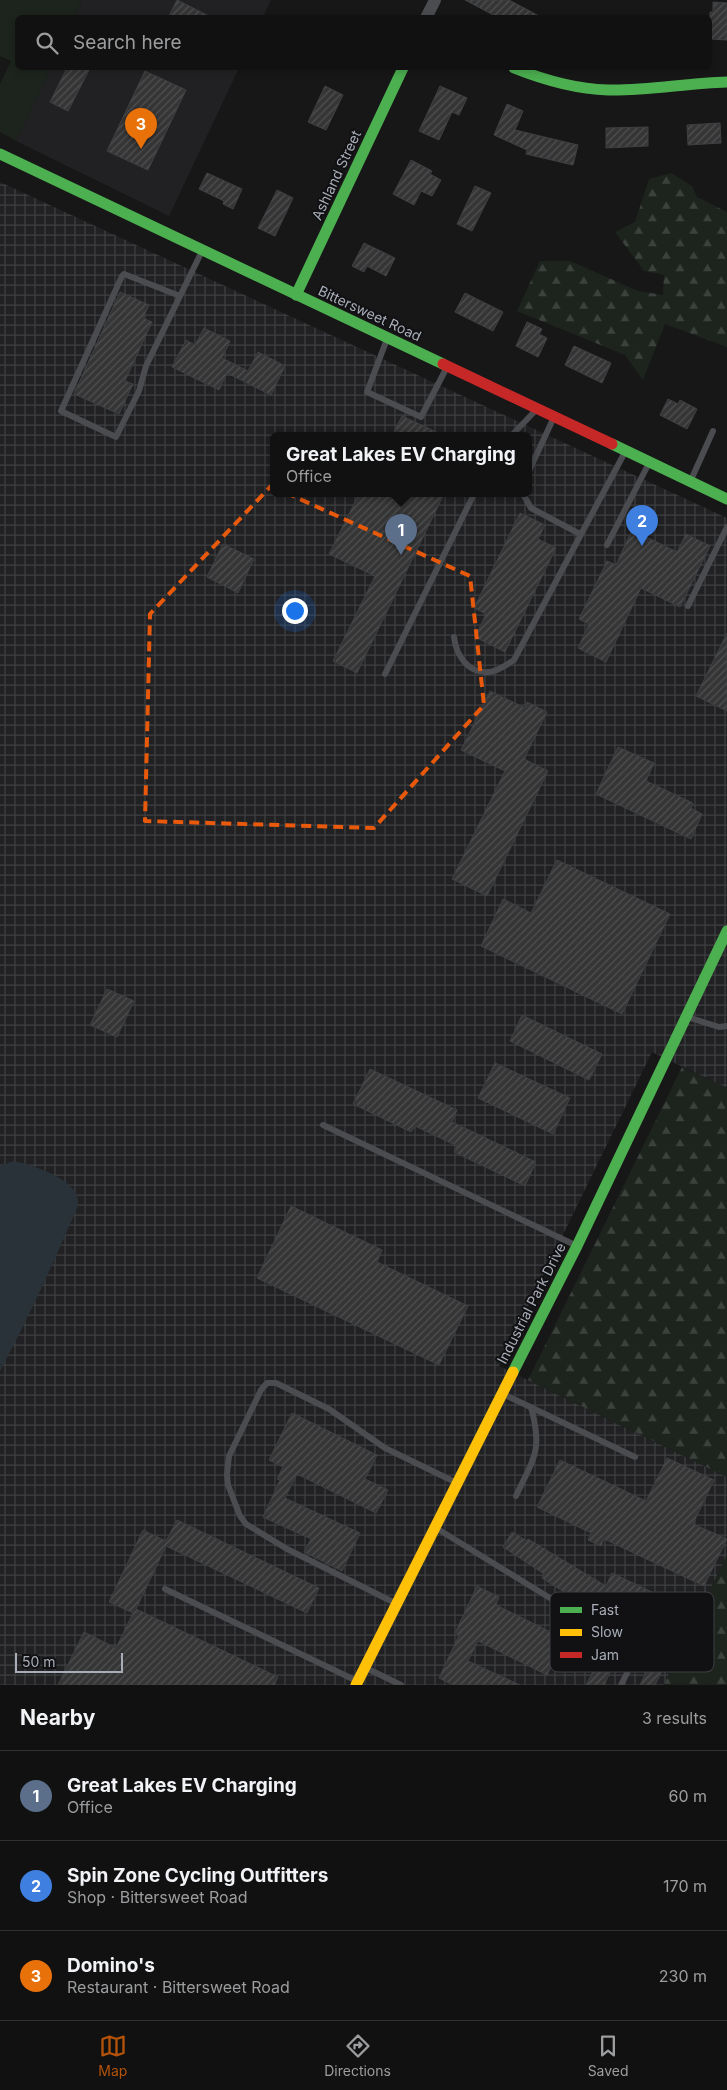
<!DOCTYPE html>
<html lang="en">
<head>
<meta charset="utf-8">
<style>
  :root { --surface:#111; --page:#1e1f1f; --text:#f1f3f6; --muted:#9c9d9f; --line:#303131; --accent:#b45309 }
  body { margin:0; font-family:Inter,sans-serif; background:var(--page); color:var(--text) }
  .scale { position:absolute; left:15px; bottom:12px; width:108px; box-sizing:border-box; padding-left:5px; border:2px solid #a8adb8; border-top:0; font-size:14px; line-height:18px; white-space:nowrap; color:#a8adb8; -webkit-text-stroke:4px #111113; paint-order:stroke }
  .you { position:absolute; left:294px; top:610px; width:18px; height:18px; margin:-12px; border:4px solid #fff; border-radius:50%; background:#1a73e8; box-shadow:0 0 0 8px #1a73e833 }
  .badge { display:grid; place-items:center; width:32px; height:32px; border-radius:50%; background:var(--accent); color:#fff; font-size:16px; font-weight:700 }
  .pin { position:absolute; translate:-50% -41px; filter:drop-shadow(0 1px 2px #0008) }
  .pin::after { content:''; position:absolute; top:26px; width:18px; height:15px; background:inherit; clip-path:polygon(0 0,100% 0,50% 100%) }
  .popup { position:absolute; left:270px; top:432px; width:262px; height:65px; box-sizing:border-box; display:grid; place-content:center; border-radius:8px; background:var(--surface); filter:drop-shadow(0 1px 4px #0005); font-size:16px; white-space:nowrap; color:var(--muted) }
  .popup b { font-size:19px; color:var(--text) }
  .popup::after { content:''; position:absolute; left:50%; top:100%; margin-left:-10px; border:10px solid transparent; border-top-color:var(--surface) }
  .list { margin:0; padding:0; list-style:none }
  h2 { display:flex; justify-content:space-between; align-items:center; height:65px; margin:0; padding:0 20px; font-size:21px }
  h2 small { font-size:16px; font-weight:400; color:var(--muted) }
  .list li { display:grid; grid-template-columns:32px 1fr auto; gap:15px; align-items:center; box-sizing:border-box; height:90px; padding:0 20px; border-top:1px solid var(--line) }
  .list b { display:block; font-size:19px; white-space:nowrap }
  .list p { margin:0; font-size:16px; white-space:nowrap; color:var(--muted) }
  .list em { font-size:16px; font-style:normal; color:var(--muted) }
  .icon { flex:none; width:28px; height:28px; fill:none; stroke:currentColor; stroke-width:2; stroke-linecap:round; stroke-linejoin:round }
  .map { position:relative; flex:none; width:727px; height:1685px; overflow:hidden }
  .search { position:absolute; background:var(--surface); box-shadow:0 2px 8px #0003; left:15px; right:15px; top:15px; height:55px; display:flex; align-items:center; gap:12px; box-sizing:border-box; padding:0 18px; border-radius:8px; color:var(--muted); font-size:19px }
  .sheet { height:335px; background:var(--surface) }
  nav { display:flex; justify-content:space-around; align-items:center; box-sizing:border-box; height:70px; border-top:1px solid var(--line); background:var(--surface); font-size:14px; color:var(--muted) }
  nav a { display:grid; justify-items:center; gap:2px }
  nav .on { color:var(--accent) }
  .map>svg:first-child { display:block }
  .built { fill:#212123 }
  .industrial { fill:url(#industrial-grid); fill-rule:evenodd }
  .green { fill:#1d241e }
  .forest { fill:url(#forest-firs) }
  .water { fill:#2a3239 }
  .building { fill:url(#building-hatch); stroke:#3f4043 }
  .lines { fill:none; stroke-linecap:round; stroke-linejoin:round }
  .lane { stroke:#4b4c50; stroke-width:6 }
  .street { stroke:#4b4c50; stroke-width:12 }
  .fast { stroke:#4caf50; stroke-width:11 }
  .slow { stroke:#ffc107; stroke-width:11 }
  .jam { stroke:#c62828; stroke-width:11 }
  .marked { fill:none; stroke:#e8590c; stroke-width:4; stroke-dasharray:10 6; stroke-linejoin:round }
  .labels { text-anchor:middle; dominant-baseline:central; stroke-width:4; stroke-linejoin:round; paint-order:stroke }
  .street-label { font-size:14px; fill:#a8adb8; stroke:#111113 }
  .key { fill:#111113; stroke:#3e4045; stroke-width:1 }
  .key-label { font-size:14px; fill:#a8adb8 }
</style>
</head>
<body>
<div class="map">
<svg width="727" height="1685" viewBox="0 0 727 1685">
  <defs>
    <pattern id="industrial-grid" width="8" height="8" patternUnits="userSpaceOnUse" patternTransform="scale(1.25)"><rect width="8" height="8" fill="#212123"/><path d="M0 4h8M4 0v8" fill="none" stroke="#3e3f41"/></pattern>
    <pattern id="forest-firs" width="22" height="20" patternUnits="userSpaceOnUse" patternTransform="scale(1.25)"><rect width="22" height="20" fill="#1d241e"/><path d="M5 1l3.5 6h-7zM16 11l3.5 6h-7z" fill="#3b413d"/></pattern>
    <pattern id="building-hatch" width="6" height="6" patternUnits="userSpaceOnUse" patternTransform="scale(1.25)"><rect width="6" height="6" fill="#353536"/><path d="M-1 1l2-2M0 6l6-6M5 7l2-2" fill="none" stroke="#4f5051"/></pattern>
  </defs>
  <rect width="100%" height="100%" fill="#171717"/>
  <g class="built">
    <polygon points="82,0 271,0 263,17 74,18"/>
    <polygon points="51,68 239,68 169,216 16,141"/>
  </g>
  <path class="industrial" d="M 0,182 L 727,518 L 727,1088 L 652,1052 L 499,1366 L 727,1477 L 727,1555 L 664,1685 L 0,1685 ZM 274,436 L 528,436 L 528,494 L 274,494 Z"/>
  <polygon class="green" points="0,0 82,0 74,17 18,18 18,68 51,68 16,141 0,132 0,84 11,61 0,56"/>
  <g class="forest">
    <polygon points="671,173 692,186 697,197 727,212 727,347 665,324 643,380 625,355 517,311 540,261 570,261 638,291 663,295 664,275 644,271 615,232 635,222 649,179"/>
    <polygon points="682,1067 727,1088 727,1477 528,1380"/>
    <polygon points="727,1555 727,1685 664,1685"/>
  </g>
  <path class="water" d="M 14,1161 C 31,1165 68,1176 76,1194 C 78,1197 78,1202 78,1206 C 54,1262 29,1317 0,1371 L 0,1166 Z"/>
  <g class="building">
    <polygon points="177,0 213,18 168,18"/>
    <polygon points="465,0 509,0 543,18 499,18"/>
    <polygon points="713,2 727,3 727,40 710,39 710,12 713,12"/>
    <polygon points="67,68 90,68 68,111 50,102"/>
    <polygon points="145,71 186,90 148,170 107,151"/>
    <polygon points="325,86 343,95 326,130 308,122"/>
    <polygon points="440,86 467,98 459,115 452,112 439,140 419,131"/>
    <polygon points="507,104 523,111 515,130 578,145 573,165 526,154 527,150 494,135"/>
    <polygon points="720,123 721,143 688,145 687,125"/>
    <polygon points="648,127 648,146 606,148 606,128"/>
    <polygon points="411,160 432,171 430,174 441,180 432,196 421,191 414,205 393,194"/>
    <polygon points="207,173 242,189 233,209 223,204 224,201 199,189"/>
    <polygon points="475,186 491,193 472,231 457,224"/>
    <polygon points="277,190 293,198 275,236 258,228"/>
    <polygon points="364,243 395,258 386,276 367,266 364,272 352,266"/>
    <polygon points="120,292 149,305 143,318 152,322 125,381 133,384 119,414 74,394"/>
    <polygon points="465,293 503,312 493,331 455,312"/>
    <polygon points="527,322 542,329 539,334 547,338 538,357 516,346"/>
    <polygon points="204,328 230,341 222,358 248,371 258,352 285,366 271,395 227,373 219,390 172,367 186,340 195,345"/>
    <polygon points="574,346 611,363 602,383 565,365"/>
    <polygon points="668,399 678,404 680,400 697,409 687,429 660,415"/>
    <polygon points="402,416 445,436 392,436"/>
    <polygon points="359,494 444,494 357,673 333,661 375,576 329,554"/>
    <polygon points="520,513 545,525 538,539 556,548 505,652 475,637 486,614 474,608"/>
    <polygon points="632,530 677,552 686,534 710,546 680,607 641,588 606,662 578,648 589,624 579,619 607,561 616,565"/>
    <polygon points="223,544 254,559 238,593 207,577"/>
    <polygon points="727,633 727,711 696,696"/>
    <polygon points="490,691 525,708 527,702 547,712 524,759 548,771 487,896 452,879 505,771 461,750"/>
    <polygon points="618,747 654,763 646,781 693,803 691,808 702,814 691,839 596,794"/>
    <polygon points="557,860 670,914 622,1014 481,946 503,899 531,913"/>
    <polygon points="107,989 134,1001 117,1037 90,1025"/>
    <polygon points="522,1015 602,1054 589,1080 510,1041"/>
    <polygon points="495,1063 570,1098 553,1134 478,1098"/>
    <polygon points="370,1069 457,1110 452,1122 536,1162 525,1186 454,1152 457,1146 415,1126 411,1132 353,1104"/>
    <polygon points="291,1206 382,1250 377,1262 468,1306 439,1365 257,1278"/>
    <polygon points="292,1413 377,1455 365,1479 388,1490 376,1513 297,1474 285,1498 360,1533 342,1571 304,1552 311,1539 263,1517 280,1480 277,1479 283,1467 269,1460"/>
    <polygon points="667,1458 714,1480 693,1524 727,1539 704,1586 604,1539 601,1546 588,1540 591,1533 537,1507 560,1460 646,1501"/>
    <polygon points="177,1520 319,1588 307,1613 166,1546 136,1609 278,1677 274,1685 58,1685 84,1632 116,1648 133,1613 109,1602 143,1530 166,1541"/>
    <polygon points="512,1532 527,1541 528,1539 606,1586 612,1573 654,1593 643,1618 593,1595 586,1606 542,1578 544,1574 503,1547"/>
    <polygon points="477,1586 499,1597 496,1605 565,1639 547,1675 478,1641 468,1661 520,1685 453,1685 439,1678 459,1635 455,1633"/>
    <polygon points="608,1641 622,1648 604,1685 586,1685"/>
    <polygon points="660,1645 672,1651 655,1685 640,1685"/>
  </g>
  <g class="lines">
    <g class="lane">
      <polyline points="180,296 124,274 122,276 61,411 116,437 139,391 146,366 202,251"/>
      <polyline points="387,339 367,392 421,417 447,367"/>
      <polyline points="511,436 536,410"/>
      <polyline points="528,473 554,417"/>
      <polyline points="691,480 713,431"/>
      <polyline points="523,494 531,508 580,534"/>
      <polyline points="607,545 649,463"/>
      <polyline points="688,606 727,527"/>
      <path d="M 454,637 C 456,655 468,674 489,672 C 497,672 508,664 514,660 L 625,452"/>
      <polyline points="385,674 474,494"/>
      <polyline points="687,1017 719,1027 727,1026"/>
      <polyline points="323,1125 575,1245"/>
      <polyline points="503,1394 635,1457"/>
      <path d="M 516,1496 C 534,1457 543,1451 531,1407"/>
      <polyline points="436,1528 571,1611 641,1645 621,1685"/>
      <polyline points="165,1589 357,1681"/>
      <polyline points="395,1603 287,1549 246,1524 240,1516 228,1485 227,1474 229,1456 261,1390 267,1383 276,1383 329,1409 385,1448 457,1483"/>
      <polyline points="366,1668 401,1685"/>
    </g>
    <polyline class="street" points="426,18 435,0"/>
    <g class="fast">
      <path d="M 514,68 C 544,80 575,89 608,90 C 647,91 687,83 727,82"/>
      <polyline points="0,154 443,364"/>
      <polyline points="296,295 403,68"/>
      <polyline points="612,444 727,499"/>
      <polyline points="513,1372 577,1246 727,931"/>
    </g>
    <polyline class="slow" points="356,1685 513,1372"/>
    <polyline class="jam" points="443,364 612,444"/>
  </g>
  <path class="marked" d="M 271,486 L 470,576 L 484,705 L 374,828 L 145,821 L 150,614 Z"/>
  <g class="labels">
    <g class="street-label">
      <text transform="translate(336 175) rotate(-65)">Ashland Street</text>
      <text transform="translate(370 313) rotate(25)">Bittersweet Road</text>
      <text transform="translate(531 1303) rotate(-63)">Industrial Park Drive</text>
    </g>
  </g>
  <rect x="550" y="1592" width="164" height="80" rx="8" class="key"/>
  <rect x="560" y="1607" width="22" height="6" fill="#4caf50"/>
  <rect x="560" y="1629" width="22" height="7" fill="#ffc107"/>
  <rect x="560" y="1652" width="22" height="6" fill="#c62828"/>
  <g class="key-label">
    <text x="591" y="1615">Fast</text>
    <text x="591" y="1637">Slow</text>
    <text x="591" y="1660">Jam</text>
  </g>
</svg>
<div class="scale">50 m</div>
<div class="you"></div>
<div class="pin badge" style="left:401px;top:555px;background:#5c6f8a">1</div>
<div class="popup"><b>Great Lakes EV Charging</b>Office</div>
<div class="pin badge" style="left:642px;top:546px;background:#3f7fe0">2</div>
<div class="pin badge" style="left:141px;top:149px;background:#e8710a">3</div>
<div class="search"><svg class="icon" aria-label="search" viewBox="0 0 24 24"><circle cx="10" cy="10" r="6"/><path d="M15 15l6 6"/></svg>Search here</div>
</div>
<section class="sheet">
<h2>Nearby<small>3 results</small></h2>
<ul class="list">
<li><span class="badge" style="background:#5c6f8a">1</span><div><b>Great Lakes EV Charging</b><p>Office</p></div><em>60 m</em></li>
<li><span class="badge" style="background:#3f7fe0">2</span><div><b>Spin Zone Cycling Outfitters</b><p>Shop · Bittersweet Road</p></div><em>170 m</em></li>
<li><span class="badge" style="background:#e8710a">3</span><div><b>Domino's</b><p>Restaurant · Bittersweet Road</p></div><em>230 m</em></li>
</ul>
</section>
<nav>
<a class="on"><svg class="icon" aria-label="map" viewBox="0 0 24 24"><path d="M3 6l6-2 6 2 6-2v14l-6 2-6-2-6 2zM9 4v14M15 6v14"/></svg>Map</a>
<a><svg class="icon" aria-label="directions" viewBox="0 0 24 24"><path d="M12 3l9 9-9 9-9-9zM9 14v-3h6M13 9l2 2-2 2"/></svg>Directions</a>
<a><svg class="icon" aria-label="saved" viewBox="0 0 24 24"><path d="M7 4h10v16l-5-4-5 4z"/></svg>Saved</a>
</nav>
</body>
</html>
